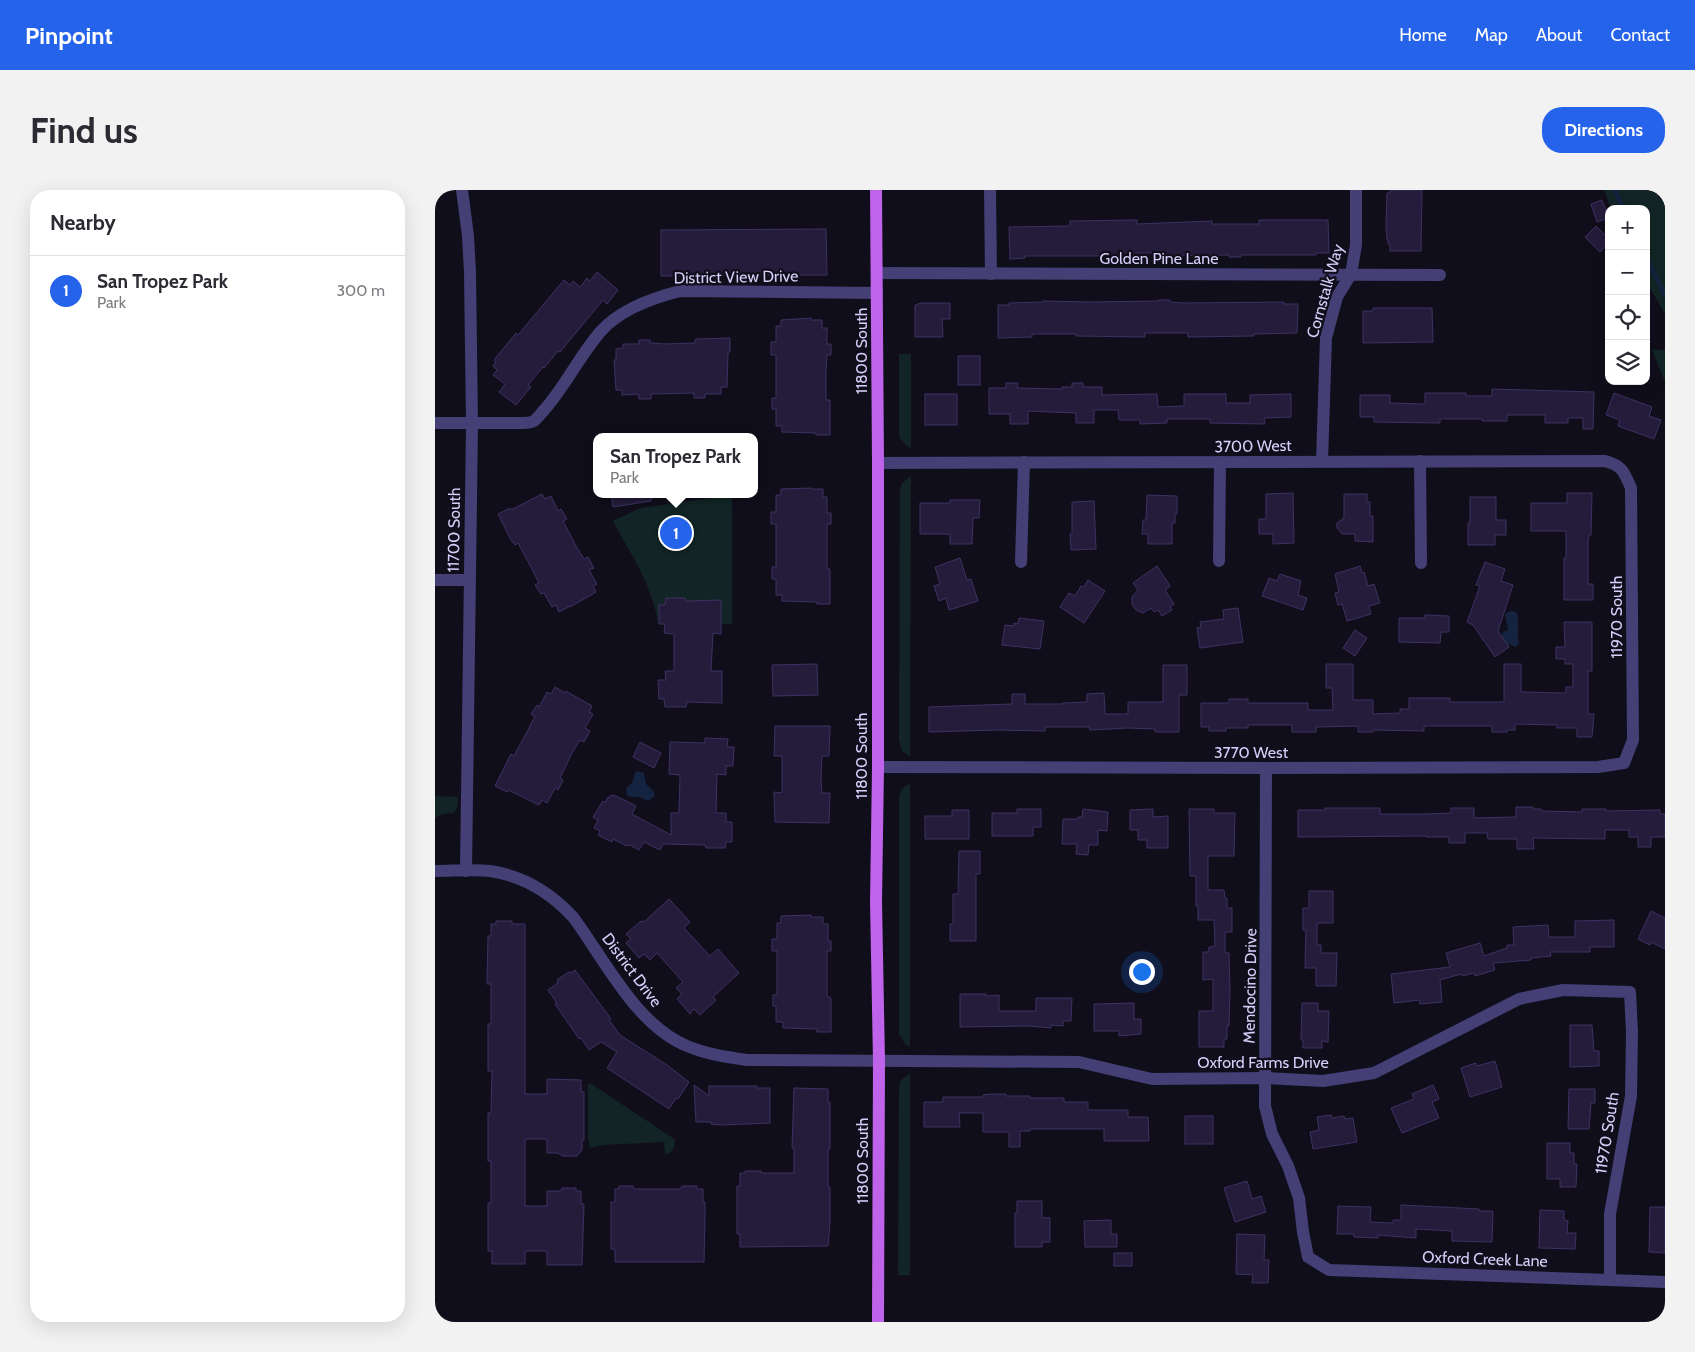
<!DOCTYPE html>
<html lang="en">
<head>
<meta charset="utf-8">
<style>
  :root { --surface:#fff; --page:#f2f2f3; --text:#2b2b33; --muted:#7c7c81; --line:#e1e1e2; --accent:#2563eb }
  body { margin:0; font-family:Cabin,sans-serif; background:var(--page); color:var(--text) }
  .controls { position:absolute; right:15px; top:15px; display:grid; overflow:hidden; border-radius:10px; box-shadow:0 5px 20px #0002 }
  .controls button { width:45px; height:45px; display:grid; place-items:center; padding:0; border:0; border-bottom:1px solid var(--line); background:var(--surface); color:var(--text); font:25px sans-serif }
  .you { position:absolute; left:706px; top:781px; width:18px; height:18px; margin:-12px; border:4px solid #fff; border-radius:50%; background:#1a73e8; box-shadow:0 0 0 8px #1a73e833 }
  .badge { display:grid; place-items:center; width:32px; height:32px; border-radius:50%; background:var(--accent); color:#fff; font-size:16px; font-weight:700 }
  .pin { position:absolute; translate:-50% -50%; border:2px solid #fff; box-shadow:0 1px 5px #0006 }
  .popup { position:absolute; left:158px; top:243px; width:165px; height:65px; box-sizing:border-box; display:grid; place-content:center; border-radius:10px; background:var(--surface); filter:drop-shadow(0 1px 4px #0005); font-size:16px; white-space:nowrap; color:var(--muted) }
  .popup b { font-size:19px; color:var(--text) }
  .popup::after { content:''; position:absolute; left:50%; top:100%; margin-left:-10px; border:10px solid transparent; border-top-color:var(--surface) }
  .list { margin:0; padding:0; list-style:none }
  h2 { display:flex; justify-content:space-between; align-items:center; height:65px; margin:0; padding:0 20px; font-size:21px }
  h2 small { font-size:16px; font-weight:400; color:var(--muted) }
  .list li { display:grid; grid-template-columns:32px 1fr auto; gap:15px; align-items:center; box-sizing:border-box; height:70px; padding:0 20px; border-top:1px solid var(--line) }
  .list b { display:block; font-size:19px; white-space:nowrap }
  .list p { margin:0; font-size:16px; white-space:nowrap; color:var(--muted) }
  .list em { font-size:16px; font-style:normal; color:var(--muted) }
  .icon { flex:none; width:28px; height:28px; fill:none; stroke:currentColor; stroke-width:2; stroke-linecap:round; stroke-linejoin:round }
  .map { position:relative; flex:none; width:1230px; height:1132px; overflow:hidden; border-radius:20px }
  header { display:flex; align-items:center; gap:30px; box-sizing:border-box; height:70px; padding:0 25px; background:var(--accent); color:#fff }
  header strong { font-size:24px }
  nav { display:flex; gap:28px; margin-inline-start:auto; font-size:18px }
  .intro { display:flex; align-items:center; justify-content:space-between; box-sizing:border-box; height:120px; padding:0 30px }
  h1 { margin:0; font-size:35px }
  .button { padding:12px 22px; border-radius:20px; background:var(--accent); color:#fff; font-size:18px; font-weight:700 }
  main { display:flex; gap:30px; padding:0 30px }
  aside { flex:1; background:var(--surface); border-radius:20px; box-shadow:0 5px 20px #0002 }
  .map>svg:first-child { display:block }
  .green { fill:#122425 }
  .water { fill:#14233f }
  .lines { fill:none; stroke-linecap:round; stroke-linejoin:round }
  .stream { stroke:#14233f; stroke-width:4.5 }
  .building { fill:#241c3a; stroke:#3e3163 }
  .minor { stroke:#443f75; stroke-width:12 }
  .major { stroke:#bf64ea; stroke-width:12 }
  .labels { text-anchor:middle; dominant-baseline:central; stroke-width:4.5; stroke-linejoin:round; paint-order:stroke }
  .street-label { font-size:16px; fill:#d6cff9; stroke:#110e1c }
</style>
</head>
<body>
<header>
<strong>Pinpoint</strong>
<nav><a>Home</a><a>Map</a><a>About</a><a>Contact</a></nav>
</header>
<div class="intro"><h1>Find us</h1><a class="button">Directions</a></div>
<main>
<aside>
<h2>Nearby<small></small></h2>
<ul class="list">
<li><span class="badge">1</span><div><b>San Tropez Park</b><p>Park</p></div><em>300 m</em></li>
</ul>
</aside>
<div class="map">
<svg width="1230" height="1132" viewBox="0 0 1230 1132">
  <rect width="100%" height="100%" fill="#110e1c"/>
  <g class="green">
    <polygon points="1169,0 1218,0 1230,14 1230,124 1211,91 1211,19 1176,19"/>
    <polygon points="1217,160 1230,160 1230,192"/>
    <polygon points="464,164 476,164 476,258 469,254 464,246"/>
    <polygon points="476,286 475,566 467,561 464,550 465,301 467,293"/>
    <path d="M 297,305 L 297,434 L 286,434 L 286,410 L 251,411 L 250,408 L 231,408 L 230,415 L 224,415 L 223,433 C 218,396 195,363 178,331 L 205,318 Z"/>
    <path d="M 475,594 L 475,857 L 470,854 L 464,844 L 464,613 C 464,604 466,597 475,594 Z"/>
    <path d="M 0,606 L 23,607 C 23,632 14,618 0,628 Z"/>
    <polygon points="475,884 475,1085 463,1085 464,898 466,890"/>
    <path d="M 155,893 L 238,948 L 240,950 C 240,957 237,964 230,964 L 229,952 L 168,955 L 155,958 L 153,949 L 153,894 Z"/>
  </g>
  <g class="water">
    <path d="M 1076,421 L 1081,422 C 1086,430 1081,443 1084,452 L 1081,457 L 1071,453 L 1066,446 L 1069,441 L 1072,441 L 1073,439 L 1070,426 L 1071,423 Z"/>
    <polygon points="202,581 209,583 211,594 219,602 220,606 213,611 204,607 195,607 192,605 191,598 197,593 200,583"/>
  </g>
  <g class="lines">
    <g class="stream">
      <polyline points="1180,0 1188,19"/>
      <polyline points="1211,67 1230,105"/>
    </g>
  </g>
  <g class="building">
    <polygon points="955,0 987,0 986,61 955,61 955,54 953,54 953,50 952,50 951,35 952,3 955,3"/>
    <polygon points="1167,10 1174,28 1162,32 1156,14"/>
    <polygon points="702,30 702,34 777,31 777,34 824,34 824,30 893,30 894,63 881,63 881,65 806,65 806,67 794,67 794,65 725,66 725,63 702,63 702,66 590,66 590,68 575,69 574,37 635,36 635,31"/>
    <polygon points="1161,36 1174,49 1174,52 1165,62 1150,47"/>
    <polygon points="391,39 392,85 226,86 226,40"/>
    <polygon points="162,82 183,100 172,114 168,110 125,162 123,161 109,178 108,177 93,195 96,197 81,215 64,202 70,194 58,185 62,180 58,176 61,172 59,170 81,143 83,145 129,90 135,95 138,91 145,97 152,88 155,91"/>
    <polygon points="723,110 735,110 735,112 748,113 849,112 849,114 863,114 862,143 819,144 819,146 753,147 753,143 710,143 710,147 641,146 641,144 597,144 597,147 563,148 563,115 574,115 574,113 608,112 608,111 655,112 723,111"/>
    <polygon points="486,113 515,113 515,129 507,129 508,147 480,147 480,115"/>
    <polygon points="938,118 997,118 998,152 928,153 928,121 938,121"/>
    <polygon points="376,128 376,130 387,130 387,138 392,138 392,154 396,154 396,165 392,165 391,180 391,210 395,210 395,245 381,245 381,243 347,242 347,236 341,236 341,219 337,219 337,208 341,208 341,165 336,165 336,152 341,152 341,136 346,136 346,130"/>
    <polygon points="295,148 295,162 293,162 292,197 286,197 286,204 270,204 270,208 259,208 259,203 216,204 216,209 204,209 203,204 187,205 187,200 181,200 179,170 181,170 181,159 188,158 188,154 204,154 204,150 215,150 215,153 230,154 260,153 260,150 261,149"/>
    <rect x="523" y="166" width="22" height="29"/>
    <polygon points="571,193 583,193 582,198 627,199 627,197 637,197 637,193 648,193 648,197 667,197 667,205 722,204 723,217 749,216 749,204 791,204 791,213 815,213 815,205 856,204 856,227 829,228 830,234 775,233 775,229 732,229 732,233 705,234 705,230 684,230 683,220 659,220 659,233 641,233 641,223 593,221 593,234 575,234 575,224 554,224 554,198 571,198"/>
    <polygon points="1057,199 1159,202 1158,239 1148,239 1148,228 1133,228 1133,233 1110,233 1110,225 1072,225 1072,231 1047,231 1047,229 1005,229 1005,233 939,232 939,227 925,227 925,205 955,205 955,213 990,214 990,203 1031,203 1031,206 1057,206"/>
    <polygon points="1179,203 1217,217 1214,226 1226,230 1219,249 1183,236 1185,230 1171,225"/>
    <rect x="490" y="204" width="32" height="31"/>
    <polygon points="376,298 376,299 388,299 388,307 392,307 392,323 396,323 396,334 392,334 392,379 395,379 395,414 382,414 382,412 347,411 347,405 341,405 341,389 337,389 337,377 341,377 341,334 336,334 336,322 341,322 341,305 346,305 346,299"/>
    <polygon points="858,303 859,353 838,354 838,344 824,344 824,329 831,329 831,304"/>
    <polygon points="1132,303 1157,303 1156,345 1154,345 1153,351 1153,394 1158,394 1158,410 1129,410 1129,368 1131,368 1131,341 1096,341 1096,313 1132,313"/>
    <polygon points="107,304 110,309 116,306 123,321 126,319 132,329 128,331 141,356 149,369 153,367 159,378 154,380 162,394 158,396 161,402 135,417 135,416 124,422 121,415 117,417 109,403 106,404 100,395 104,393 97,379 83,353 80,355 76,350 63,324 75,318 76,320"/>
    <polygon points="176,304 216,304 216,311 178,317"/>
    <polygon points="909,304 932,304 932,312 935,312 935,326 938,326 938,352 920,351 920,344 907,344 902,338 902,333 909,328"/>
    <polygon points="712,305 742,306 742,324 740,323 740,333 737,333 737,354 713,354 713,344 707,344 708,330 711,330"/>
    <polygon points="1035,307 1061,307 1061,330 1071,330 1071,345 1060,345 1060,355 1033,355 1033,333 1035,333"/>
    <polygon points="515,310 545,310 544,328 538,328 537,354 515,354 515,344 485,344 485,313 515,313"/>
    <polygon points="659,311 661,359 636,360 635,344 637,344 637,312"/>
    <polygon points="525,368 532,390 536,389 543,411 514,420 511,408 504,411 499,396 505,394 500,377"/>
    <polygon points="1050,372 1070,379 1066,391 1078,395 1063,441 1074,457 1060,467 1038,435 1032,432 1045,396 1041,395"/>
    <polygon points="722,376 735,396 730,400 739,414 735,417 737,420 727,426 723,420 719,422 716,418 708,423 701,420 697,414 697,407 703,400 698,393"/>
    <polygon points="925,376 927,383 929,382 933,396 939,394 945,413 934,416 936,424 912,431 907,414 903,415 900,403 904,402 900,384"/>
    <polygon points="845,384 866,391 863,405 872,408 868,420 827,406 834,388 842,391"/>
    <polygon points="653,390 670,401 649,433 625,417 634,403 640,406 646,396 649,397"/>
    <polygon points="231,408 250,408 251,411 286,410 286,444 278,443 276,481 287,481 287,513 252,512 251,517 230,517 229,509 224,509 223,490 231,490 230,481 239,481 239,444 229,443 230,434 224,434 224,415 230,415"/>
    <polygon points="803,418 808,452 765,458 762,438 766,437 765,432 789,429 788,420"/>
    <polygon points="990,425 1014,426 1014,442 1006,442 1005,453 964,452 964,428 990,428"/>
    <polygon points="584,428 609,431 605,459 567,455 570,435 579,436 579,433 583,434"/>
    <polygon points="1129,432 1157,432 1157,481 1153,481 1153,524 1159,524 1157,547 1142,547 1142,538 1122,538 1122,535 1080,534 1080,540 1072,540 1072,542 1057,542 1057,536 989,536 989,541 938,540 938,542 923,542 923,536 881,537 881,542 857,542 857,535 813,535 813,538 791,538 791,541 774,541 774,537 766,537 766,513 794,513 794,509 813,509 813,513 873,513 873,520 898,520 897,498 891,498 891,474 918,474 918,510 938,510 938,524 965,523 965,519 974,519 974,508 1015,508 1015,512 1069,512 1069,474 1086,474 1086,502 1131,503 1131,497 1138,497 1138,474 1130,474 1130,469 1121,469 1121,457 1130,457"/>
    <polygon points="920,440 932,448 920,466 908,458"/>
    <polygon points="382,474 383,505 338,506 337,475"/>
    <polygon points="728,475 752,475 752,505 744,505 744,542 720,542 720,539 693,538 655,540 654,537 610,537 610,541 562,540 494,542 494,517 577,514 577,504 590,504 590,514 628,514 628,513 652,512 652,504 669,503 670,524 693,524 693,512 728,512"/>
    <polygon points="120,497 130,503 131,501 157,516 154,522 158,524 150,538 155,541 149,552 145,550 137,563 125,588 128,590 123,600 120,598 112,613 107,610 104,615 73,600 72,602 60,596 76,564 79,566 93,540 100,526 96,524 102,515 104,517 112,502 116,504"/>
    <polygon points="340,536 395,536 394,566 387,566 386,590 387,603 395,603 394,633 340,632 339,602 347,603 347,566 339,566"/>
    <polygon points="270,548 293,549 292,557 299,557 298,576 291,576 291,585 282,584 281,623 291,623 291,632 297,632 297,652 291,652 290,658 271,658 270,655 228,654 225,660 209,652 204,660 195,655 192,656 178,649 177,652 163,645 165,641 159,638 163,630 158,627 168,611 170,613 173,607 174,608 176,605 178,606 179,605 201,616 197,624 236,645 236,623 244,623 245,585 234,584 235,552 270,553"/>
    <polygon points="205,552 226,563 219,578 198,567"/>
    <polygon points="1081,617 1098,617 1098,619 1106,619 1106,621 1147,622 1147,619 1171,619 1171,621 1225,620 1225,624 1230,624 1230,647 1216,647 1216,657 1203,657 1203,647 1194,647 1194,640 1170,640 1170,649 1098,648 1099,659 1082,659 1082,649 1053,649 1052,643 1030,643 1030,653 1014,653 1014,647 991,647 991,646 863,647 863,620 890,620 890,618 945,618 945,624 991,624 1016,623 1016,618 1039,618 1039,628 1081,627"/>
    <polygon points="582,619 606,619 606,637 598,637 598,646 557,646 557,623 582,623"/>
    <polygon points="648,619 673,622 672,641 663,640 663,655 654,655 653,665 641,664 642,654 627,654 628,629 643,629 643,627 647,627"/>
    <polygon points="718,619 718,627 733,626 733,658 712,658 712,650 703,650 703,640 695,640 695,620"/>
    <polygon points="754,619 779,619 779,623 800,623 799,666 773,666 773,700 789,700 790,708 792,708 792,718 797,718 797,742 790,742 790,763 794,763 795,799 794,836 792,836 792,849 789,849 789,857 764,857 764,821 778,821 778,789 768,790 768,762 774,762 774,757 780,756 779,730 763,730 763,716 761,716 761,686 755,686"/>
    <polygon points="517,620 534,620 534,649 490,649 490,626 517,626"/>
    <polygon points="524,661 545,661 545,684 541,684 541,751 515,751 515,734 518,734 518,704 523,704"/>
    <polygon points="874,701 898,701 898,733 882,733 882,755 886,755 886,763 902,763 901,796 881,796 881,778 870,778 871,740 868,740 868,718 874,718"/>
    <polygon points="234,709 255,732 249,738 275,766 283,759 304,783 278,807 281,810 265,825 259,819 255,824 242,809 247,804 241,798 248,792 222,763 215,770 209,764 204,768 191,753 196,749 191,744 206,731 209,732"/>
    <polygon points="1216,721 1230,728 1230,759 1216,752 1215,755 1203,749"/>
    <polygon points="376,725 376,727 388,727 388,734 393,734 393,751 396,751 396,761 392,761 392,806 396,808 396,842 382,842 382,839 348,838 348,832 341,832 341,816 338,816 338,805 342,805 342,761 337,761 337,749 342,749 342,733 346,733 346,726"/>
    <polygon points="1179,730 1179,757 1155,757 1155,762 1115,762 1116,766 1096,768 1096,770 1058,773 1060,780 1040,786 1039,783 1027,786 1026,784 1005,790 1007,812 985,814 984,810 959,813 956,784 1015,777 1011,763 1045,753 1049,766 1072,758 1072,755 1079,755 1078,737 1113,735 1114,747 1140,747 1140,731"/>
    <polygon points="61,731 77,731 77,734 90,734 90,904 112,904 112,889 146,890 146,902 149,902 149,950 147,950 147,960 142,966 127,966 123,963 112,963 112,949 90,949 90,1016 112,1016 112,1001 126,1001 127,998 141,998 141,1001 146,1001 146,1014 149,1014 147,1075 112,1075 112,1061 90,1061 90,1074 57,1074 57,1061 53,1061 53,1013 56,1013 56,971 53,971 53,923 56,923 57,881 53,881 53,834 56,834 56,794 52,794 53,746 56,746 56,734 61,734"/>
    <polygon points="140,780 176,829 174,830 185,845 232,875 254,892 243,909 241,908 234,919 172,878 182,862 166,852 154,860 146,848 144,849 120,814 122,813 113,800 123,793 122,790 134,782 136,783"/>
    <polygon points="525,804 551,804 551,806 564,805 564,821 601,821 601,808 637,808 636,831 628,831 628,836 616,835 616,838 593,836 525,837"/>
    <polygon points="699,813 699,829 706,829 706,844 684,846 684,841 659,841 659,814"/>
    <polygon points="867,813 883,813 883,821 894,821 893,852 887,851 887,858 868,858 868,850 866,850"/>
    <polygon points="1135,835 1157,835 1159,861 1164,861 1164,876 1135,877"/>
    <polygon points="1060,871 1067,897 1035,907 1026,878 1041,873 1042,876"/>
    <polygon points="259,895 274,906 274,896 322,896 322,898 335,898 335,933 288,935 276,934 276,932 261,932"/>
    <polygon points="998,895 1004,909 997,912 1004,928 967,943 956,918 979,909 977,904"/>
    <polygon points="359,898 393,899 393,912 395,912 395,959 393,959 393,997 395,997 395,1032 393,1056 305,1057 305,1044 302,1044 302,996 305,996 305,983 310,983 310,981 326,981 326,983 359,983 359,958 357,958"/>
    <polygon points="1134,899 1160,899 1160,913 1156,913 1154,939 1133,939"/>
    <polygon points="556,904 571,904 571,906 595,906 595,908 629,908 629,912 653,912 653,920 693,920 693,927 713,927 714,951 669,951 669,939 595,939 595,941 585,941 585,957 574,957 574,942 548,942 548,923 524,923 525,937 489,937 489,912 508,912 508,907 548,907 548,905"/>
    <polygon points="896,925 897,928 909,926 910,929 918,928 922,952 878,959 875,942 884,940 882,927"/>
    <rect x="750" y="926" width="28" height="28"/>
    <polygon points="1112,953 1135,953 1135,963 1139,963 1139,974 1142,974 1141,997 1125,997 1125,989 1112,989"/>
    <polygon points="812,991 817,1009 826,1006 831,1022 800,1032 789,998"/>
    <polygon points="184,996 198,996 199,999 245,999 247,996 262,996 262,999 268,999 268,1012 270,1012 270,1024 269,1072 180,1072 180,1059 176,1059 176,1012 180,1012 180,999 184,999"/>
    <polygon points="582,1011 607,1011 607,1028 615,1028 615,1052 607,1052 607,1057 580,1057 580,1023 582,1023"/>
    <polygon points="966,1015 1044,1019 1044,1021 1058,1021 1057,1052 1017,1051 1017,1041 981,1039 981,1048 943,1045 943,1048 919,1047 919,1044 902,1044 903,1016 936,1017 935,1032 958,1033 958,1030 966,1030"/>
    <polygon points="1215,1017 1230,1017 1230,1063 1214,1062"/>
    <polygon points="1105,1020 1129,1021 1129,1030 1133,1031 1132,1043 1141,1043 1140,1059 1104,1058"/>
    <polygon points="676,1030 676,1044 682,1044 682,1057 650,1057 649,1031"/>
    <polygon points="802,1044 830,1045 829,1070 834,1070 833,1093 817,1093 818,1085 801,1084"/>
    <rect x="679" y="1063" width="18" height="13"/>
  </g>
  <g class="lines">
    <g class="minor">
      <polyline points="27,0 33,46 35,82 37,234 31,681"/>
      <polyline points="555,0 556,84"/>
      <polyline points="442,83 1005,85"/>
      <path d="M 0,233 L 88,233 C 91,233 97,232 99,231 C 103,228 107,222 110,219 C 131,195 145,165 166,141 C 186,119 217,108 245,101 L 442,103"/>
      <polyline points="887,271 891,148 902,107 916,84 921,55 921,0"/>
      <polyline points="985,271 986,373"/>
      <polyline points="784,371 785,272"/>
      <polyline points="586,372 589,272"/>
      <polyline points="0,390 34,390"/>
      <path d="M 443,577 L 831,578 L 1163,577 L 1189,573 L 1198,550 L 1196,298 C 1189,282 1188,276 1170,271 L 443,273"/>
      <polyline points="831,578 830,916 837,944 853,976 864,1008 868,1042 873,1067 894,1080 1230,1092"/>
      <path d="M 0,681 C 18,681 37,679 55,681 C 89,686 115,702 138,727 C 170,770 201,835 252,856 C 271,864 291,867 312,870 L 644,872 L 717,889 L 830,888 L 888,891 L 939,883 L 1084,809 L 1128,800 L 1195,802 L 1197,842 L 1196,906 L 1175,1024 L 1175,1090"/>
    </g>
    <polyline class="major" points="441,0 443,273 443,577 441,712 444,871 443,1132"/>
  </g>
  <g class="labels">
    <g class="street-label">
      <text x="724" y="68">Golden Pine Lane</text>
      <text transform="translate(301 87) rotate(-1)">District View Drive</text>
      <text transform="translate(890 101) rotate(-74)">Cornstalk Way</text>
      <text transform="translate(426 161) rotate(-90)">11800 South</text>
      <text transform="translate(818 256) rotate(-1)">3700 West</text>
      <text transform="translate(19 340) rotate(-89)">11700 South</text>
      <text transform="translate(1181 427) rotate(-90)">11970 South</text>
      <text x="816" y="562">3770 West</text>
      <text transform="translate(426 566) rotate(-90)">11800 South</text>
      <text transform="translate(197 780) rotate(53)">District Drive</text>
      <text transform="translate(815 796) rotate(-89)">Mendocino Drive</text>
      <text x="828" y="872">Oxford Farms Drive</text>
      <text transform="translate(1172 943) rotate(-81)">11970 South</text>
      <text transform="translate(427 971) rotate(-90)">11800 South</text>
      <text transform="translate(1050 1069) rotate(2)">Oxford Creek Lane</text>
    </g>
  </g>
</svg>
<div class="controls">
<button>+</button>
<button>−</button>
<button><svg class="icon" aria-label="locate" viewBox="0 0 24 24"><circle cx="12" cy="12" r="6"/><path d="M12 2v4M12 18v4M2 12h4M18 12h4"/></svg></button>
<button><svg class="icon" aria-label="layers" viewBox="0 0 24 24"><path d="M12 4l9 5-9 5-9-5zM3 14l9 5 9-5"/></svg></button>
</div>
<div class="you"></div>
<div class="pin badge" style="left:241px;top:343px">1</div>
<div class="popup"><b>San Tropez Park</b>Park</div>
</div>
</main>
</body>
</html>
